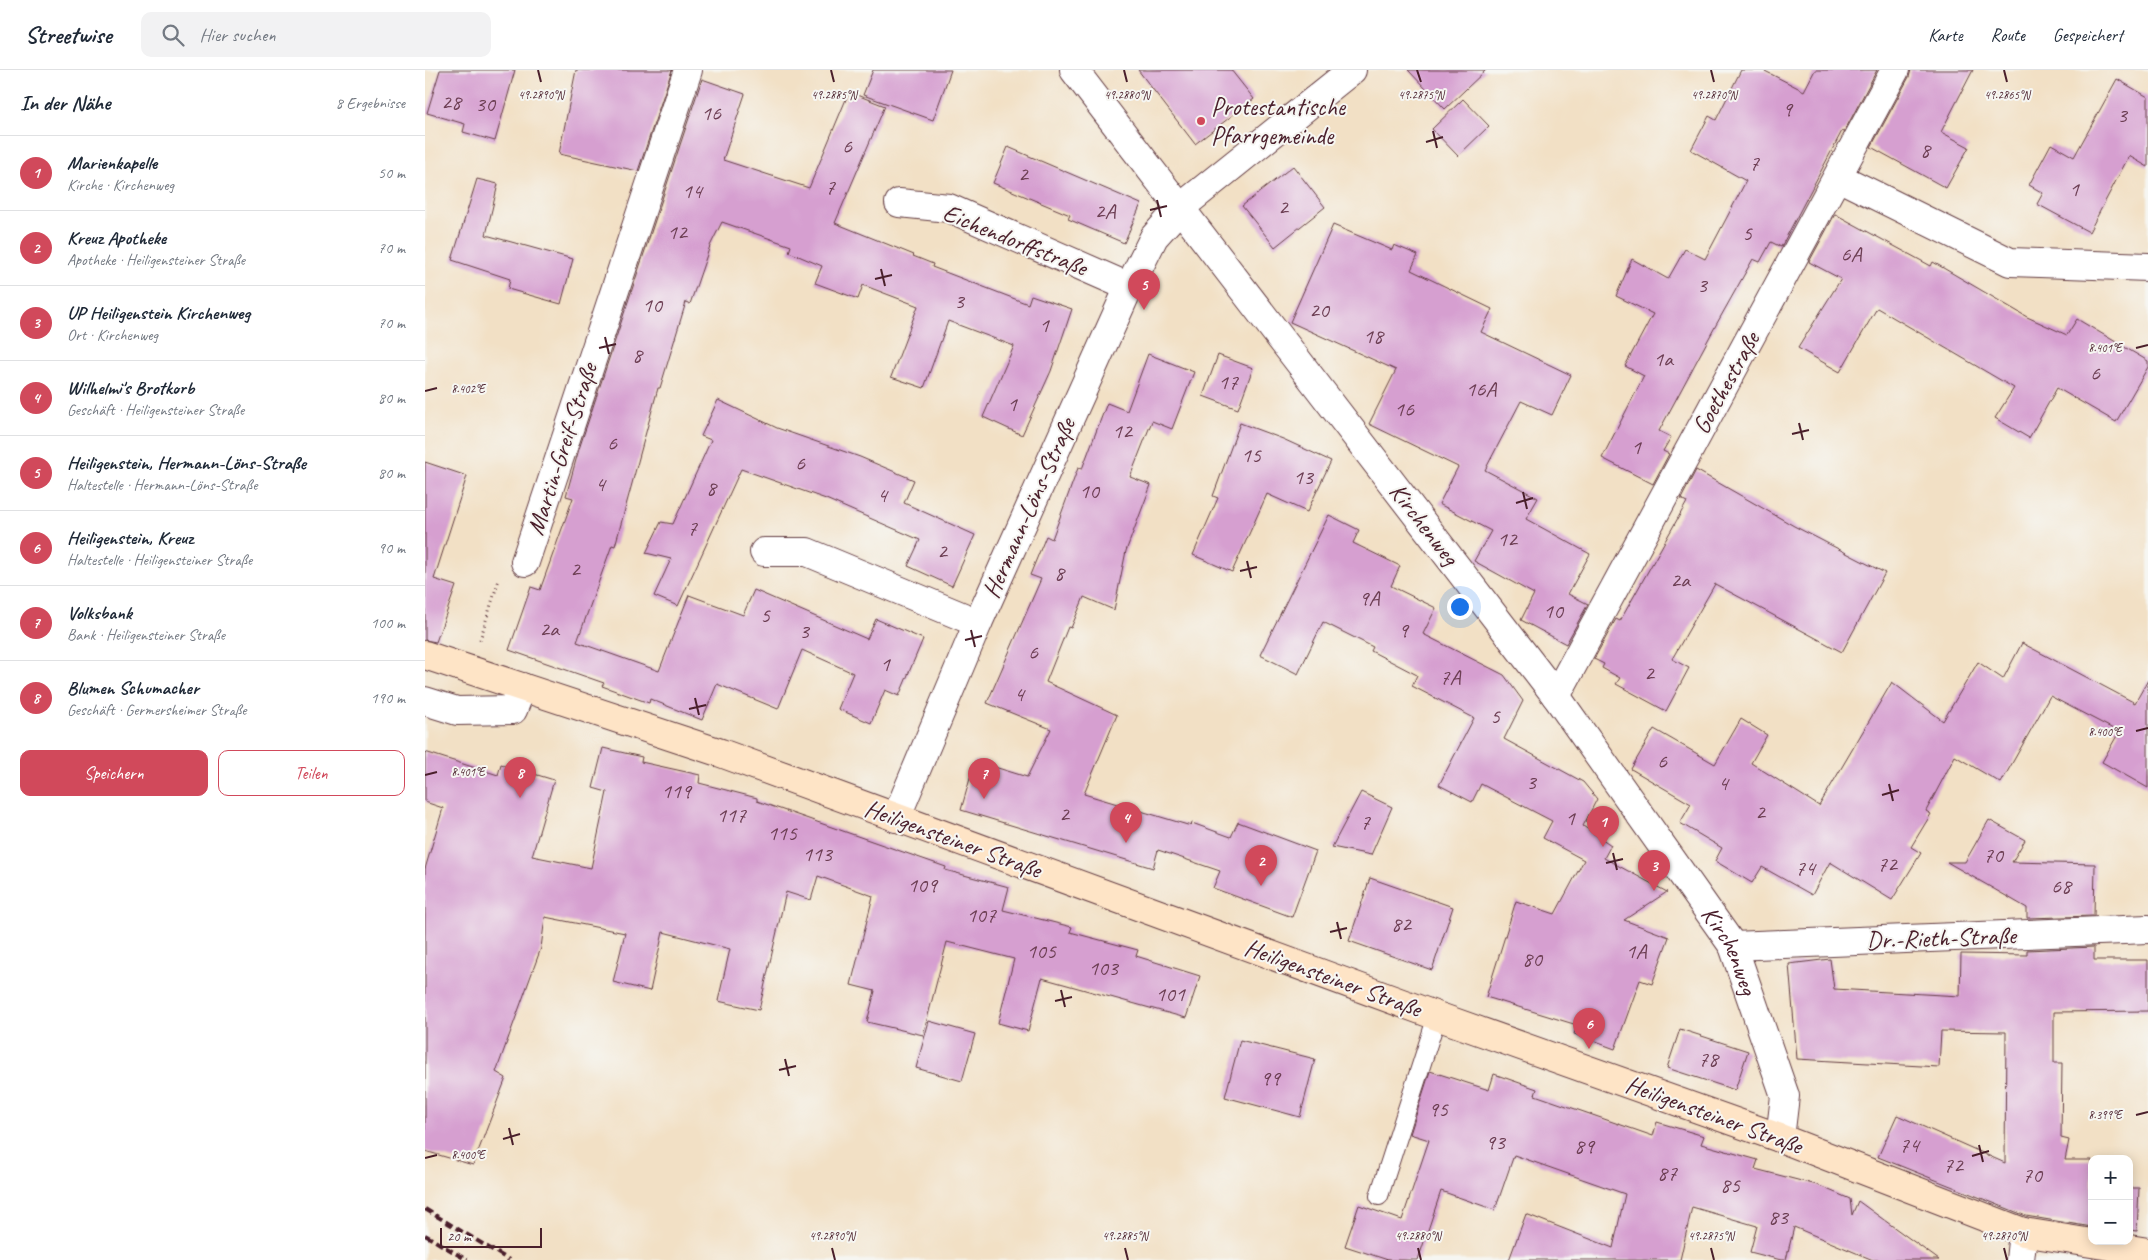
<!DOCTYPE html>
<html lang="de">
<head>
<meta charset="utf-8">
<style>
  :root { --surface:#fff; --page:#f2f2f3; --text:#1f2937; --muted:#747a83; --line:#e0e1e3; --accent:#d1495b }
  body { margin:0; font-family:Caveat,sans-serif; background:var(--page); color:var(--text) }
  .controls { position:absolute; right:15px; bottom:15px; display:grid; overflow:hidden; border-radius:10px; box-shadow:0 2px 12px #0003 }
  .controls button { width:45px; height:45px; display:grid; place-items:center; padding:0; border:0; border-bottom:1px solid var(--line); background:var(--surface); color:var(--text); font:25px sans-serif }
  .scale { position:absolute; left:15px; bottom:12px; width:102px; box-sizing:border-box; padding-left:5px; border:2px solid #4a1f2b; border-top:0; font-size:14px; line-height:18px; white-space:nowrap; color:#4a1f2b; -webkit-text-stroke:4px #f6f6f2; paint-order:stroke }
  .you { position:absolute; left:1034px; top:536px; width:18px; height:18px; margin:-12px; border:4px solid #fff; border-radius:50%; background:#1a73e8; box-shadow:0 0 0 8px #1a73e833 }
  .badge { display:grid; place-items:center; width:32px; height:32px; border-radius:50%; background:var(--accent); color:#fff; font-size:16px; font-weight:700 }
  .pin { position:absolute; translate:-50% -41px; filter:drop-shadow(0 1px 2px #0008) }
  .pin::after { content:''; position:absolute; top:26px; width:18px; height:15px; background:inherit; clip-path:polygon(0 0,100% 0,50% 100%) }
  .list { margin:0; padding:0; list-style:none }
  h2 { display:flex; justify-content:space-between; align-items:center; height:65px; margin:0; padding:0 20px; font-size:21px }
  h2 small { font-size:16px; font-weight:400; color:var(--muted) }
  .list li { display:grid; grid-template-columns:32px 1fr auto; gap:15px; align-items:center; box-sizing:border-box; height:75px; padding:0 20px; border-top:1px solid var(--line) }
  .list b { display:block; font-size:19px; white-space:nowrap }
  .list p { margin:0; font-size:16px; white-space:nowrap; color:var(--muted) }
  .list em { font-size:16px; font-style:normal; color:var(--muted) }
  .actions { display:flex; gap:10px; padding:15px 20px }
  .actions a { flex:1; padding:11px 0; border:1px solid var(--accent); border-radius:10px; text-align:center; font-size:18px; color:var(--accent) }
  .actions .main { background:var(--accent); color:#fff }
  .icon { flex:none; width:28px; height:28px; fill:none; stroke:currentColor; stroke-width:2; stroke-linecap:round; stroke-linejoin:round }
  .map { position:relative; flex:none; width:1723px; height:1190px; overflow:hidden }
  header { display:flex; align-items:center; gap:30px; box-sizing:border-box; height:70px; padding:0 25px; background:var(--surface); border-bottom:1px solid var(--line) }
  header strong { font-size:24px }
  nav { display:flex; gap:28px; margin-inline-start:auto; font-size:18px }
  .search { width:350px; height:45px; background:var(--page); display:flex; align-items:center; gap:12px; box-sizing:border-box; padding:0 18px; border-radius:10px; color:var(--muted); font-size:19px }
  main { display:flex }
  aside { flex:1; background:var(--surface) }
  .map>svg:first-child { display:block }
  .building { fill:#d69fd0 }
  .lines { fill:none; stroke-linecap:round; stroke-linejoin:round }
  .lane-casing { stroke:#633c42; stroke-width:20 }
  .street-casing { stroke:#633c42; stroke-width:30 }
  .secondary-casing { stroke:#633c42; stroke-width:30 }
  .path { stroke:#633c42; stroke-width:3; stroke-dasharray:1 4; stroke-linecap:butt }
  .lane { stroke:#fff; stroke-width:18 }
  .street { stroke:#fff; stroke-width:28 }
  .secondary { stroke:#fee4c6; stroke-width:28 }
  .rail { stroke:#4a1f2b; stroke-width:4; stroke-dasharray:8 4; stroke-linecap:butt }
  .ticks { fill:none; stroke:#4a1f2b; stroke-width:2 }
  .poi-dot { fill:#d1495b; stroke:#f6f6f2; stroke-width:2 }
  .labels { text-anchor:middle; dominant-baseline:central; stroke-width:4; stroke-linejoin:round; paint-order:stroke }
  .number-label { font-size:22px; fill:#6d3f54 }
  .poi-label { font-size:25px; fill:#4a1f2b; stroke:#f6f6f2; text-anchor:start }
  .street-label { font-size:25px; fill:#4a1f2b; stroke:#f6f6f2 }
  .ticks-label { font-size:12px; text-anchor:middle; fill:#4a1f2b; stroke:#f6f6f2; stroke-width:4; stroke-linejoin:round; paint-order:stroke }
</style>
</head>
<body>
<header>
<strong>Streetwise</strong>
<div class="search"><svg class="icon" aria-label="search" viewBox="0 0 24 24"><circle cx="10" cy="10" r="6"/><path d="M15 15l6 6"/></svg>Hier suchen</div>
<nav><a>Karte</a><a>Route</a><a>Gespeichert</a></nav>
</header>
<main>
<aside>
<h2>In der Nähe<small>8 Ergebnisse</small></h2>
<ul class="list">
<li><span class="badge">1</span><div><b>Marienkapelle</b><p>Kirche · Kirchenweg</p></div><em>50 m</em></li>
<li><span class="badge">2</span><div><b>Kreuz Apotheke</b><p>Apotheke · Heiligensteiner Straße</p></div><em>70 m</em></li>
<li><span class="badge">3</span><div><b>UP Heiligenstein Kirchenweg</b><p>Ort · Kirchenweg</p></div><em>70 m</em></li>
<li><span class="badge">4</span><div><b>Wilhelmi's Brotkorb</b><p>Geschäft · Heiligensteiner Straße</p></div><em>80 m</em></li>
<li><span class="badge">5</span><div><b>Heiligenstein, Hermann-Löns-Straße</b><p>Haltestelle · Hermann-Löns-Straße</p></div><em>80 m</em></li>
<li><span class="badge">6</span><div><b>Heiligenstein, Kreuz</b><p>Haltestelle · Heiligensteiner Straße</p></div><em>90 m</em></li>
<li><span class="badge">7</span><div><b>Volksbank</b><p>Bank · Heiligensteiner Straße</p></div><em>100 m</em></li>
<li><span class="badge">8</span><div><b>Blumen Schumacher</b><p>Geschäft · Germersheimer Straße</p></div><em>190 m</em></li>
</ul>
<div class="actions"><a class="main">Speichern</a><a>Teilen</a></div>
</aside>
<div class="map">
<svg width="1723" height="1190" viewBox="0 0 1723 1190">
  <rect width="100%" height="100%" fill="#f6f6f2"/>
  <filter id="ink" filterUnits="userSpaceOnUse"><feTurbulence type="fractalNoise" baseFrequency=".02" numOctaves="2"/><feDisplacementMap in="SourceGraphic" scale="10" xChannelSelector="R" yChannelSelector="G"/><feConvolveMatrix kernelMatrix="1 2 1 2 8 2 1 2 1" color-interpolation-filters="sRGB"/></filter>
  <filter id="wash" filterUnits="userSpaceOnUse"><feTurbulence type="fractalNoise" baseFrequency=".0096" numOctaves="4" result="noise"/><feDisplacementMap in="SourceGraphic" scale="20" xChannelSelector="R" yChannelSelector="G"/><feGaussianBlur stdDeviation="1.12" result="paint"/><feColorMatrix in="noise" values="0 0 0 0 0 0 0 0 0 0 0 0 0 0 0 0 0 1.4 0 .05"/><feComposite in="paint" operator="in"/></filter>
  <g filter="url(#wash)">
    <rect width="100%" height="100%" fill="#f2e0c5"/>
    <g id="blocks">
      <g class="building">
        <polygon points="15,0 90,0 70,71 38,62 40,54 2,43"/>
        <polygon points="151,0 247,0 213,101 134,84"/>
        <polygon points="448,0 526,0 508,50 438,25"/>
        <polygon points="713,0 806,0 829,29 770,74"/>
        <polygon points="983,0 1061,0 1020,39"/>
        <polygon points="1316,0 1338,0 1379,21 1390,0 1452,0 1419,62 1417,61 1356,177 1346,172 1335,192 1328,189 1291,255 1234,361 1246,367 1238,381 1244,384 1228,414 1177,388 1219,306 1200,296 1228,244 1191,226 1207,189 1243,209 1260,179 1280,189 1321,111 1266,80 1284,46 1291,50"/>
        <polygon points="1486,0 1548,0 1516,62 1544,77 1521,118 1446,77 1484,7"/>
        <polygon points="277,9 320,24 298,90 384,118 424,22 460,36 410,153 489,185 488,186 508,194 507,197 603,234 606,225 647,239 626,301 597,365 558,347 589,276 523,251 499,318 466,307 493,236 438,215 433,229 390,213 397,196 364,182 366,176 297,152 285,176 265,234 261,232 235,318 233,318 190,476 187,475 152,572 234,601 264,525 318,545 329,520 442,569 451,549 498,569 474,626 460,620 446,653 413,639 428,603 377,580 353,639 292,614 277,650 225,629 224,633 177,616 179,613 84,580 106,517 115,520 148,428 141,426 154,379"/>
        <polygon points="1692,9 1723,27 1723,97 1704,86 1664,162 1612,134 1618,123 1604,115 1626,74 1649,87"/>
        <polygon points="1038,29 1064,56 1033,86 1007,59"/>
        <polygon points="583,77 716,134 699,173 643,149 645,145 568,113"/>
        <polygon points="868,96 900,137 850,177 817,136"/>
        <polygon points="52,109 73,114 61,165 148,189 136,234 83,219 85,209 27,190"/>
        <polygon points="1410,144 1506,196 1508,192 1602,247 1642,265 1652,249 1723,291 1723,297 1691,352 1632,318 1604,368 1570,348 1589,318 1452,238 1415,302 1373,278 1416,209 1384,192"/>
        <polygon points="908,155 967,180 969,175 993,185 986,200 1067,239 1056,262 1146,305 1127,345 1096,331 1060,400 1113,428 1101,449 1165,484 1143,524 1163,534 1141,574 1096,550 1109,524 1049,491 1066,461 1014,434 1033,397 944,354 971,300 865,252"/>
        <polygon points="723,284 769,302 747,359 727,351 705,407 726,415 701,481 689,540 659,527 646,558 643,557 621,612 692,645 659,724 766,756 767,753 806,767 813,752 891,781 867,847 788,818 795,801 733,780 728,798 536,740 550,691 602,707 626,659 562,633 616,509 605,505 621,466 627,469 653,398 657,399 682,333 702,341"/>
        <polygon points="793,285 828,298 813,339 778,326"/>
        <polygon points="293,330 352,358 435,387 489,410 479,433 550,465 527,516 483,496 495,470 401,429 316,399 253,536 229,526 246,489 221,483 236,452 248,454 286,370 276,366"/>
        <polygon points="815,353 858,369 906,391 882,442 842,424 807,502 768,485 793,428 788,426"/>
        <polygon points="0,392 42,406 9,509 31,516 11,572 0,570"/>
        <polygon points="1271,400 1369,456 1460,503 1417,582 1290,514 1247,589 1264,598 1241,641 1191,614 1195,608 1177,598 1179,594 1169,589 1191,549 1195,551 1262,432 1256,429"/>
        <polygon points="904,445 934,460 928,473 975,496 966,516 1011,538 998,564 1079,605 1098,631 1079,669 1158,712 1172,729 1158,756 1186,775 1179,788 1242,822 1199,850 1244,867 1227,914 1215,910 1190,979 1149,964 1152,955 1061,927 1091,831 1130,844 1159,790 1118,768 1127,751 1056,714 1047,732 1014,715 1049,648 987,616 992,605 946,581 948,577 898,552 873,604 835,585"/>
        <polygon points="1597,573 1710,633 1723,610 1723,718 1677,692 1694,662 1625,626 1576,713 1530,686 1501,741 1506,744 1486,777 1496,783 1467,830 1405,792 1387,825 1337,797 1327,813 1290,791 1297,778 1255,753 1266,734 1206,699 1229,659 1290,694 1316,649 1342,665 1326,693 1394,736 1467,612 1518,651 1553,592 1578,609"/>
        <polygon points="178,678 217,687 216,692 275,705 274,713 332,728 332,731 521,797 520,800 584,817 578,840 647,857 645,862 713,880 711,886 775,906 761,948 617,908 603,961 573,953 589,889 522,872 498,965 442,952 450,921 426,915 448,826 393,806 386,830 361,822 334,940 293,931 305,879 238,862 225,921 188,912 200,863 120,847 116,878 71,1002 81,1008 48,1095 0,1081 0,799 18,738 0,732 0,682 73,705 76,694 129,710 107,786 166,798 182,722 168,718"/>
        <polygon points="936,722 967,737 946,785 907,777"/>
        <polygon points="1564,750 1600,770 1587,792 1670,794 1669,846 1602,848 1602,838 1522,792 1540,792"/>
        <polygon points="945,808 1028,837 1007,900 924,871"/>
        <polygon points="1669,877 1669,890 1723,890 1723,941 1629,942 1629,993 1637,993 1636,1068 1644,1070 1640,1090 1667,1090 1667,1157 1601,1146 1453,1087 1472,1045 1580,1093 1581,962 1516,961 1514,997 1372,989 1364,894 1405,889 1409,919 1535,926 1536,884 1602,885 1602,880"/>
        <polygon points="504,951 550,964 537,1011 491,998"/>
        <polygon points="1255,959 1323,981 1310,1020 1242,998"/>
        <polygon points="815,970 890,989 875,1047 800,1027"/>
        <polygon points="1005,1001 1064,1020 1069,1004 1112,1019 1110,1025 1228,1066 1232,1052 1279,1066 1276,1074 1333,1090 1330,1099 1392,1115 1425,1129 1427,1145 1433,1131 1514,1190 1448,1190 1369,1157 1361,1190 1356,1190 1325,1182 1332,1156 1267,1137 1255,1190 1084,1190 1101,1144 1188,1178 1200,1124 1089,1085 1070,1140 1016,1121 993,1190 963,1190 920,1176 934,1135 977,1150 1004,1070 985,1064"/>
        <polygon points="1704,1118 1714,1118 1712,1161 1704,1160"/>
      </g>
    </g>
  </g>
  <g filter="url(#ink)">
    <use href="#blocks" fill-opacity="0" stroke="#633c42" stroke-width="1"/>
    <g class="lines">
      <defs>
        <polyline id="lane" points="954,1126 1012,946"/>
        <g id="street">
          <path id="s1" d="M 649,0 L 1131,626 L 1308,876 L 1360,1026 L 1355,1068"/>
          <polyline points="1413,107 1585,192 1723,197"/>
          <polyline points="474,133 524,138 704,217"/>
          <polyline points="339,482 382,482 553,553"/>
          <polyline points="100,492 263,0"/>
          <polyline points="1131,626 1470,0"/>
          <polyline points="0,631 32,641 88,640 97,617"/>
          <polyline points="471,748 553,553 704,217 729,167 755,138 927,0"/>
          <polyline points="1308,876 1723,859"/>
          <polyline points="1595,1190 1598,1162"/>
        </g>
        <polyline id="secondary" points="0,585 296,683 1012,946 1355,1068 1598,1162 1723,1182"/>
      </defs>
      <use href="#lane" class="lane-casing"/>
      <use href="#street" class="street-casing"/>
      <use href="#secondary" class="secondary-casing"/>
      <polyline class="path" points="55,570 74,509"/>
      <use href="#lane" class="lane"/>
      <use href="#street" class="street"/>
      <use href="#secondary" class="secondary"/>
      <g class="rail">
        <polyline points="0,1139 84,1190"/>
        <polyline points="0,1165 42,1190"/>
      </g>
    </g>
  </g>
  <path class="ticks" d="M 113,0 L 116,12M 406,0 L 409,12M 699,0 L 702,12M 992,0 L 996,12M 1286,0 L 1289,12M 1579,0 L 1582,12M 1008,61 L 1012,78M 1001,72 L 1018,67M 732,130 L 736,147M 725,140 L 742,136M 456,199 L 460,216M 450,209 L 467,205M 180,267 L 184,284M 174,278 L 191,274M 1711,278 L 1723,275M 0,321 L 12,318M 1374,353 L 1378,370M 1367,364 L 1384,360M 1098,422 L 1102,439M 1091,433 L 1108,428M 822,491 L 826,508M 815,501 L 832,497M 546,560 L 550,577M 540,570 L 557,566M 270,628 L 274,645M 264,639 L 281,635M 1711,661 L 1723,658M 0,705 L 12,702M 1464,714 L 1468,731M 1457,725 L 1474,720M 1188,783 L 1192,800M 1181,793 L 1198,789M 912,852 L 916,869M 905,862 L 922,858M 636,920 L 640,937M 630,931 L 647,927M 360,989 L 364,1006M 354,1000 L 371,996M 1711,1045 L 1723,1042M 84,1058 L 88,1075M 78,1069 L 95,1064M 1554,1075 L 1558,1092M 1547,1086 L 1564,1081M 0,1088 L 12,1085M 407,1178 L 410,1190M 700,1178 L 703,1190M 993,1178 L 996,1190M 1286,1178 L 1289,1190M 1579,1178 L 1582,1190"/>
  <circle class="poi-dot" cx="776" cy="51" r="5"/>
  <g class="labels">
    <g class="number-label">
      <text x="26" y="32">28</text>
      <text x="60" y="34">30</text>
      <text x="1362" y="39">9</text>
      <text x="286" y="43">16</text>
      <text x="1697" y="45">3</text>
      <text x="422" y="76">6</text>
      <text x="1500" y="80">8</text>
      <text x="1329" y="93">7</text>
      <text x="598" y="104">2</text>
      <text x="405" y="117">7</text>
      <text x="1649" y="119">1</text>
      <text x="267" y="121">14</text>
      <text x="858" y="137">2</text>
      <text x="680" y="141">2A</text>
      <text x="252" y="162">12</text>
      <text x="1322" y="163">5</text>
      <text x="1426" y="184">6A</text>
      <text x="1277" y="215">3</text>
      <text x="534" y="231">3</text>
      <text x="227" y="235">10</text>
      <text x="894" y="240">20</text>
      <text x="619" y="255">1</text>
      <text x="948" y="266">18</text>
      <text x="212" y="285">8</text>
      <text x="1238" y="289">1a</text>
      <text x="1670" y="303">6</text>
      <text x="803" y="312">17</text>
      <text x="1056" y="319">16A</text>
      <text x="587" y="334">1</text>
      <text x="979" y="339">16</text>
      <text x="697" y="361">12</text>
      <text x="187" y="373">6</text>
      <text x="1211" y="377">1</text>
      <text x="826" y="385">15</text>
      <text x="375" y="393">6</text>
      <text x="878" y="407">13</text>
      <text x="175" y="414">4</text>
      <text x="286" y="418">8</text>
      <text x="664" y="421">10</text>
      <text x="457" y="425">4</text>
      <text x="267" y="458">7</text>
      <text x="1082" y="469">12</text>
      <text x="517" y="481">2</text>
      <text x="150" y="499">2</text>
      <text x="634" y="503">8</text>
      <text x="1255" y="510">2a</text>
      <text x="944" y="528">9A</text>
      <text x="1128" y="541">10</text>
      <text x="340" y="545">5</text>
      <text x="124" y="559">2a</text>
      <text x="978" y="560">9</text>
      <text x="379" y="561">3</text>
      <text x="608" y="582">6</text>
      <text x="460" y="594">1</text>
      <text x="1224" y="603">2</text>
      <text x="1025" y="607">7A</text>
      <text x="594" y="624">4</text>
      <text x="1070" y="646">5</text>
      <text x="1237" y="691">6</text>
      <text x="1106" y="712">3</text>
      <text x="1298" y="713">4</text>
      <text x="251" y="721">119</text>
      <text x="1335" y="742">2</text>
      <text x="639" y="744">2</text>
      <text x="306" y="745">117</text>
      <text x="1145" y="748">1</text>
      <text x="940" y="752">7</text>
      <text x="357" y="763">115</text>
      <text x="392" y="784">113</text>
      <text x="1568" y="785">70</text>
      <text x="1462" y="794">72</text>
      <text x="1380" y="798">74</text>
      <text x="497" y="815">109</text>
      <text x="1636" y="816">68</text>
      <text x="556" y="845">107</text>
      <text x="976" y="854">82</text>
      <text x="616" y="881">105</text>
      <text x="1211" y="881">1A</text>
      <text x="1107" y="889">80</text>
      <text x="678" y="898">103</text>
      <text x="745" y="924">101</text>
      <text x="1283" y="989">78</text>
      <text x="845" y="1008">99</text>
      <text x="1013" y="1039">95</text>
      <text x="1070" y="1072">93</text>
      <text x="1484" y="1075">74</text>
      <text x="1159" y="1076">89</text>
      <text x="1528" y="1095">72</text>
      <text x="1242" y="1103">87</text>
      <text x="1607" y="1105">70</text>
      <text x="1305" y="1115">85</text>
      <text x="1353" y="1147">83</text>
    </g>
    <g class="poi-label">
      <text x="786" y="37">Protestantische<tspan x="786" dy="29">Pfarrgemeinde</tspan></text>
    </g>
    <g class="street-label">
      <text transform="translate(590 170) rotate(22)">Eichendorffstraße</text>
      <text transform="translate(1301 313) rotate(-61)">Goethestraße</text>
      <text transform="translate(137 379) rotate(-72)">Martin-Greif-Straße</text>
      <text transform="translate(604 438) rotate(-66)">Hermann-Löns-Straße</text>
      <text transform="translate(999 454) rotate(52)">Kirchenweg</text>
      <text transform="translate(528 769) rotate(20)">Heiligensteiner Straße</text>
      <text transform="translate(1516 868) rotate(-2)">Dr.-Rieth-Straße</text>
      <text stroke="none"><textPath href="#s1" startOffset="1099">Kirchenweg</textPath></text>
      <text transform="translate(908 908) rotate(20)">Heiligensteiner Straße</text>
      <text transform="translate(1289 1045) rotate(20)">Heiligensteiner Straße</text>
    </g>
  </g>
  <g class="ticks-label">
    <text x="116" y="29">49.2890°N</text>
    <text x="409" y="29">49.2885°N</text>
    <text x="702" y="29">49.2880°N</text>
    <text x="996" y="29">49.2875°N</text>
    <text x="1289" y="29">49.2870°N</text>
    <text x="1582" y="29">49.2865°N</text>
    <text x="1680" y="282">8.401°E</text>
    <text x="43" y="323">8.402°E</text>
    <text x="1680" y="666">8.400°E</text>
    <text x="43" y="706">8.401°E</text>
    <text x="1680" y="1049">8.399°E</text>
    <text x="43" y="1089">8.400°E</text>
    <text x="407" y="1170">49.2890°N</text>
    <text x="700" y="1170">49.2885°N</text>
    <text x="993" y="1170">49.2880°N</text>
    <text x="1286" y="1170">49.2875°N</text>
    <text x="1579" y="1170">49.2870°N</text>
  </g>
</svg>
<div class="controls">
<button>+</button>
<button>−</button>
</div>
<div class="scale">20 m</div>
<div class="you"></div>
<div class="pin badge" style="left:1178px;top:777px">1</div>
<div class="pin badge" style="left:836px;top:816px">2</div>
<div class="pin badge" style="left:1229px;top:821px">3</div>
<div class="pin badge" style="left:701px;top:773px">4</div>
<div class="pin badge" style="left:719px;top:240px">5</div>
<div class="pin badge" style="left:1164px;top:979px">6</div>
<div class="pin badge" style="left:559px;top:729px">7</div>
<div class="pin badge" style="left:95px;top:728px">8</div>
</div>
</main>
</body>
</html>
